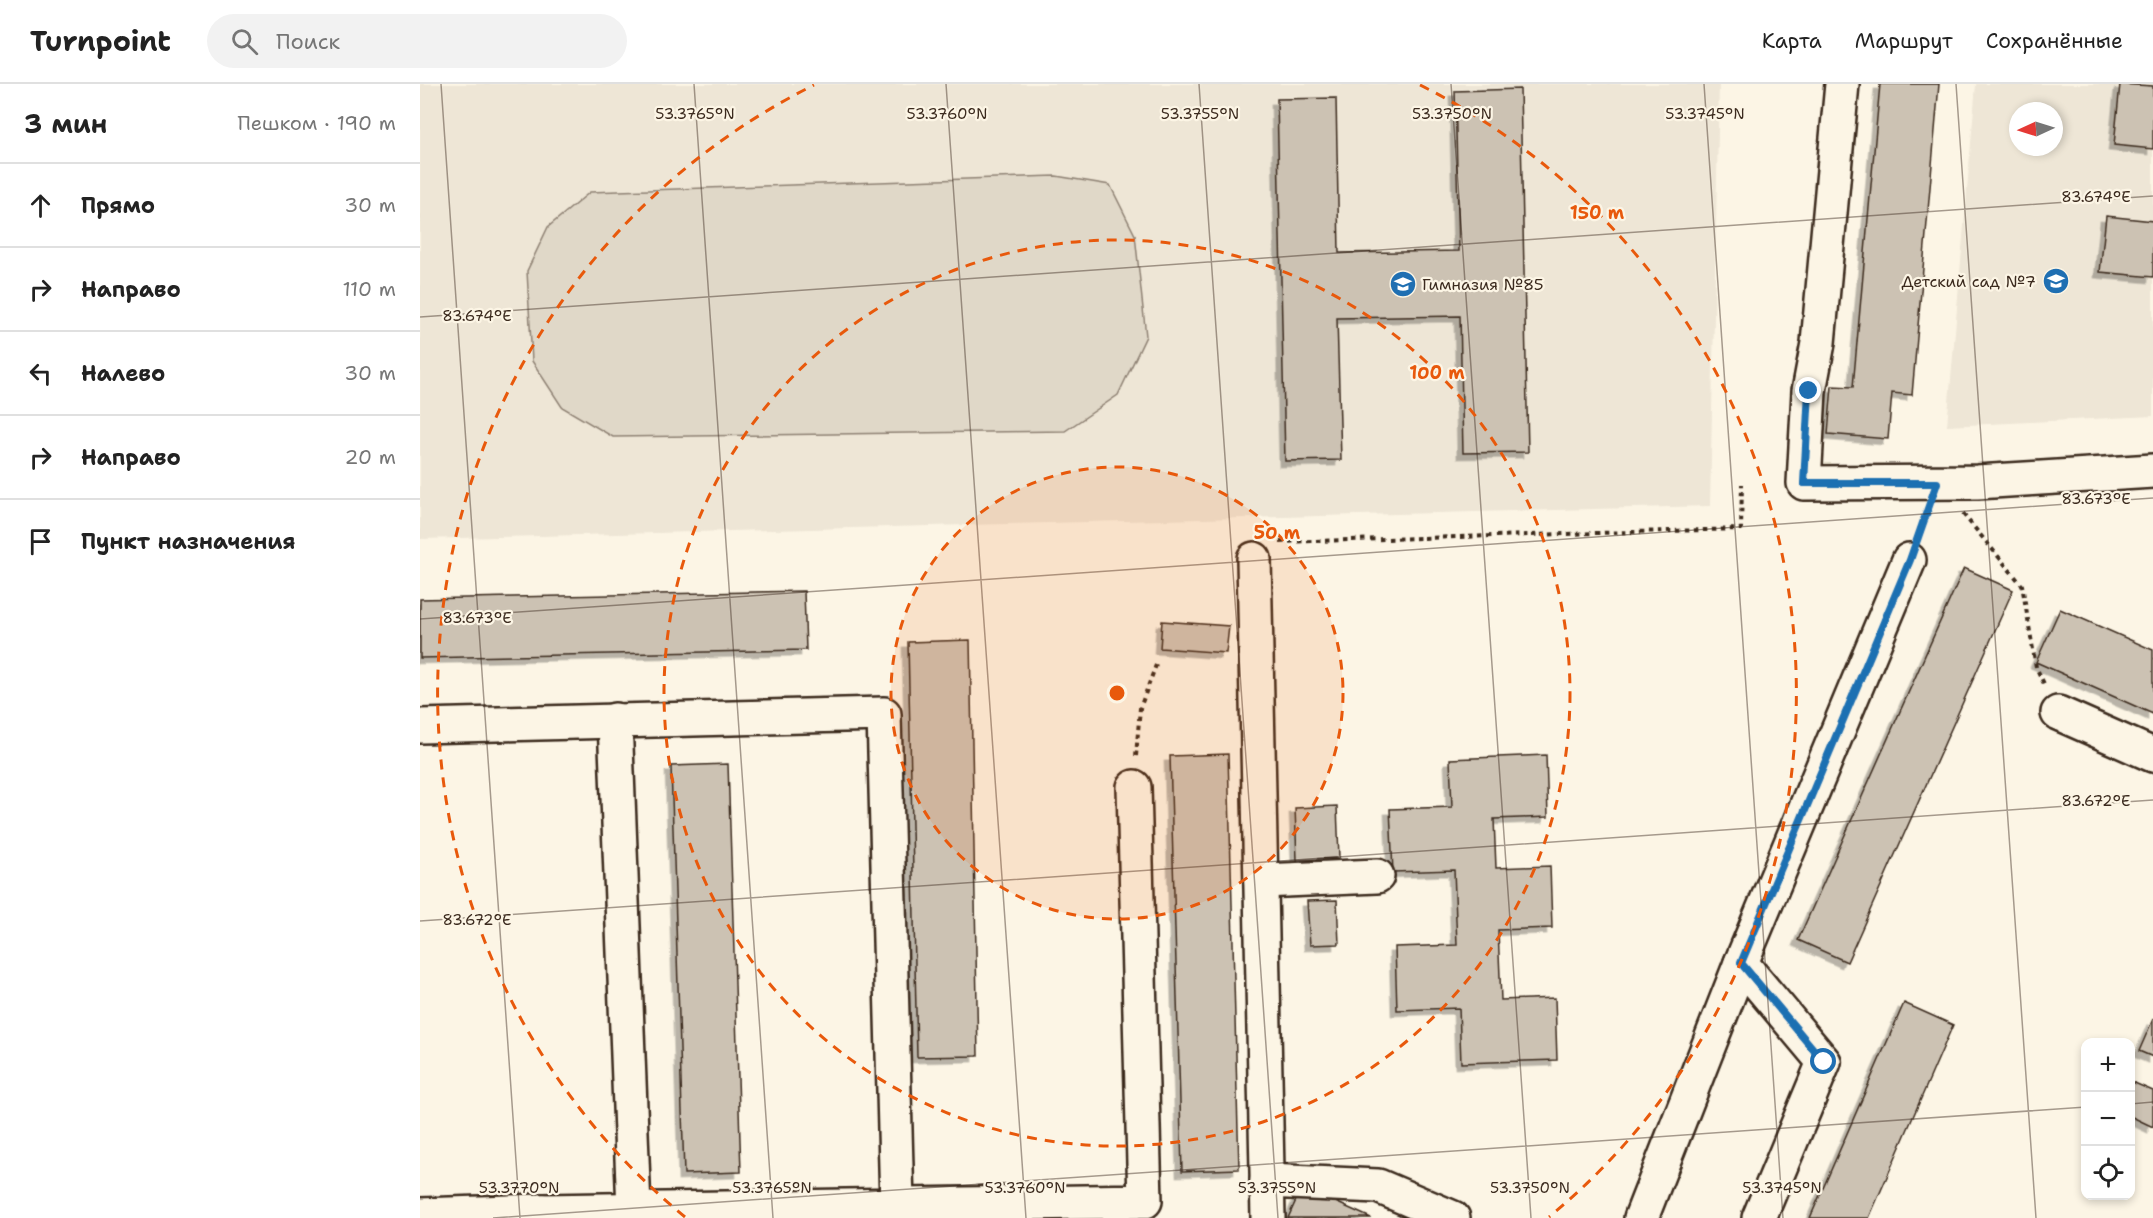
<!DOCTYPE html>
<html lang="ru">
<head>
<meta charset="utf-8">
<style>
  :root { --surface:#fff; --page:#f2f2f2; --text:#222; --muted:#767676; --line:#e0e0e0 }
  body { margin:0; font-family:"Shantell Sans",sans-serif; background:var(--page); color:var(--text) }
  .controls { position:absolute; right:18px; bottom:18px; display:grid; overflow:hidden; border-radius:12px; box-shadow:0 3px 9px #0003 }
  .controls button { width:54px; height:54px; display:grid; place-items:center; padding:0; border:0; border-bottom:2px solid var(--line); background:var(--surface); color:var(--text); font:30px sans-serif }
  .compass { position:absolute; left:1589px; top:18px; width:54px; height:54px; border-radius:50%; background:var(--surface); box-shadow:0 3px 9px #0003; rotate:266deg }
  .stop { position:absolute; width:18px; height:18px; margin:-14px; border:4px solid #1f6fb2; border-radius:50%; background:#fff }
  .stop.end { background:#1f6fb2; border-color:#fff; box-shadow:0 2px 6px #0008 }
  .list { margin:0; padding:0; list-style:none }
  h2 { display:flex; justify-content:space-between; align-items:center; height:78px; margin:0; padding:0 24px; font-size:26px }
  h2 small { font-size:20px; font-weight:400; color:var(--muted) }
  .list li { display:grid; grid-template-columns:39px 1fr auto; gap:18px; align-items:center; box-sizing:border-box; height:84px; padding:0 24px; border-top:2px solid var(--line) }
  .list b { display:block; font-size:22px; white-space:nowrap }
  .list em { font-size:20px; font-style:normal; color:var(--muted) }
  .icon { flex:none; width:33px; height:33px; fill:none; stroke:currentColor; stroke-width:2; stroke-linecap:round; stroke-linejoin:round }
  .map { position:relative; flex:none; width:1733px; height:1134px; overflow:hidden }
  header { display:flex; align-items:center; gap:36px; box-sizing:border-box; height:84px; padding:0 30px; background:var(--surface); border-bottom:2px solid var(--line) }
  header strong { font-size:28px }
  nav { display:flex; gap:33px; margin-inline-start:auto; font-size:21px }
  .search { width:420px; height:54px; background:var(--page); display:flex; align-items:center; gap:15px; box-sizing:border-box; padding:0 21px; border-radius:33px; color:var(--muted); font-size:22px }
  main { display:flex }
  aside { flex:1; background:var(--surface) }
  .map>svg:first-child { display:block }
  .built { fill:#eee6d6; fill-rule:evenodd }
  .green { fill:#e0d8c8; stroke:#8e8173; stroke-width:1.5 }
  .building { fill:#ccc2b3; stroke:#3b2a1e; stroke-width:1.5; filter:url(#shadow) }
  .lines { fill:none; stroke-linecap:round; stroke-linejoin:round }
  .minor-casing { stroke:#3b2a1e; stroke-width:38 }
  .path { stroke:#3b2a1e; stroke-width:4; stroke-dasharray:4.5 4.5; stroke-linecap:butt }
  .minor { stroke:#fcf5e5; stroke-width:33 }
  .route { stroke:#1f6fb2; stroke-width:8 }
  .ticks { fill:none; stroke:#3b2a1e; stroke-width:1.5; stroke-opacity:0.45 }
  .ring { fill:none; stroke:#e8590c; stroke-width:3; stroke-dasharray:10 8 }
  .labels { text-anchor:middle; dominant-baseline:central; stroke-width:4.5; stroke-linejoin:round; paint-order:stroke }
  .poi-label { font-size:16px; fill:#3b2a1e; stroke:#fcf5e5; text-anchor:end }
  .ticks-label { font-size:15px; text-anchor:middle; fill:#3b2a1e; stroke:#fcf5e5; stroke-width:4.5; stroke-linejoin:round; paint-order:stroke }
  .centre { fill:#e8590c; stroke:#fcf5e5; stroke-width:3 }
  .ring-label { font-size:18px; text-anchor:middle; font-weight:bold; fill:#e8590c; stroke:#fcf5e5; stroke-width:4.5; stroke-linejoin:round; paint-order:stroke }
</style>
</head>
<body>
<header>
<strong>Turnpoint</strong>
<div class="search"><svg class="icon" aria-label="search" viewBox="0 0 24 24"><circle cx="10" cy="10" r="6"/><path d="M15 15l6 6"/></svg>Поиск</div>
<nav><a>Карта</a><a>Маршрут</a><a>Сохранённые</a></nav>
</header>
<main>
<aside>
<h2>3 мин<small>Пешком · 190 m</small></h2>
<ul class="list">
<li><svg class="icon" aria-label="ahead" viewBox="0 0 24 24"><path d="M12 20V5M6 11l6-6 6 6"/></svg><div><b>Прямо</b></div><em>30 m</em></li>
<li><svg class="icon" aria-label="right" viewBox="0 0 24 24"><path d="M7 20v-9h11M14 6l5 5-5 5"/></svg><div><b>Направо</b></div><em>110 m</em></li>
<li><svg class="icon" aria-label="left" viewBox="0 0 24 24"><path d="M17 20v-9H6M10 6l-5 5 5 5"/></svg><div><b>Налево</b></div><em>30 m</em></li>
<li><svg class="icon" aria-label="right" viewBox="0 0 24 24"><path d="M7 20v-9h11M14 6l5 5-5 5"/></svg><div><b>Направо</b></div><em>20 m</em></li>
<li><svg class="icon" aria-label="arrive" viewBox="0 0 24 24"><path d="M6 21V4h12l-3 4 3 4H6"/></svg><div><b>Пункт назначения</b></div></li>
</ul>
</aside>
<div class="map">
<svg width="1733" height="1134" viewBox="0 0 1733 1134">
  <defs>
    <filter id="shadow"><feDropShadow dx="-5.5" dy="5.5" stdDeviation="0" flood-color="#0004"/></filter>
  </defs>
  <rect width="100%" height="100%" fill="#fcf5e5"/>
  <filter id="ink" filterUnits="userSpaceOnUse"><feTurbulence type="fractalNoise" baseFrequency=".0167" numOctaves="2"/><feDisplacementMap in="SourceGraphic" scale="12" xChannelSelector="R" yChannelSelector="G"/><feConvolveMatrix kernelMatrix="1 2 1 2 8 2 1 2 1" color-interpolation-filters="sRGB"/></filter>
  <g filter="url(#ink)">
    <g class="built">
      <polygon points="0,0 1299,0 1290,422 0,455"/>
      <path d="M 1556,0 L 1733,0 L 1733,332 L 1527,342 ZM 1598,27 L 1634,27 L 1634,63 L 1598,63 Z"/>
    </g>
    <polygon class="green" points="636,92 690,101 715,151 726,252 698,311 645,347 193,353 142,323 112,277 107,187 128,143 170,108"/>
    <g class="building">
      <polygon points="1460,0 1519,0 1492,311 1472,309 1468,355 1408,350 1412,302 1433,303"/>
      <polygon points="1700,0 1733,2 1733,65 1694,61"/>
      <polygon points="1100,5 1108,368 1043,369 1040,232 917,234 921,376 865,377 857,15 916,14 919,169 1039,167 1035,7"/>
      <polygon points="1686,132 1733,137 1733,193 1680,188"/>
      <polygon points="1544,484 1593,506 1427,878 1378,856"/>
      <polygon points="384,507 386,566 0,574 0,515"/>
      <polygon points="1640,525 1733,566 1733,630 1616,578"/>
      <polygon points="742,537 809,542 806,569 740,564"/>
      <polygon points="550,556 558,972 497,973 488,558"/>
      <polygon points="808,670 819,1085 762,1087 750,672"/>
      <polygon points="1126,671 1128,733 1074,735 1076,784 1130,782 1132,844 1078,846 1081,916 1135,914 1137,976 1041,979 1039,924 977,926 975,863 1037,861 1034,786 973,788 970,725 1032,723 1030,675"/>
      <polygon points="308,680 321,1088 264,1090 251,682"/>
      <polygon points="917,722 919,774 877,776 875,724"/>
      <polygon points="917,816 919,860 890,861 887,817"/>
      <polygon points="1484,919 1533,941 1449,1134 1390,1134"/>
      <polygon points="1733,935 1733,973 1719,967"/>
      <polygon points="1710,997 1733,1007 1733,1043 1710,1032"/>
      <polygon points="882,1103 951,1134 868,1134"/>
    </g>
    <g class="lines">
      <defs>
        <g id="minor">
          <polyline points="1422,0 1398,259 1389,307 1384,399 1557,398 1733,387"/>
          <polyline points="834,475 848,1134"/>
          <polyline points="1638,629 1733,671"/>
          <polyline points="195,636 214,1126"/>
          <polyline points="0,642 464,630 477,1121"/>
          <polyline points="841,797 957,792"/>
          <polyline points="1321,879 1404,978 1339,1134"/>
          <polyline points="847,1097 958,1102 1033,1134"/>
          <polyline points="0,1131 123,1127"/>
          <polyline points="123,1134 123,1127 725,1117 714,703"/>
          <polyline points="1221,1134 1321,879 1489,476"/>
        </g>
      </defs>
      <use href="#minor" class="minor-casing"/>
      <g class="path">
        <polyline points="1543,430 1602,501 1616,583 1625,602"/>
        <polyline points="1500,447 1507,428"/>
        <polyline points="860,458 1321,445 1322,400"/>
        <polyline points="716,672 720,624 736,581"/>
      </g>
      <use href="#minor" class="minor"/>
    </g>
  </g>
  <g class="lines" filter="url(#ink)">
    <polyline class="route" points="1389,307 1384,399 1517,399 1490,476 1321,879 1404,978"/>
  </g>
  <path class="ticks" d="M 21,0 L 100,1134M 274,0 L 353,1134M 526,0 L 606,1134M 779,0 L 858,1134M 1031,0 L 1111,1134M 1284,0 L 1363,1134M 1536,0 L 1616,1134M 0,233 L 1733,112M 0,535 L 1733,414M 0,837 L 1733,716M 1710,1020 L 1733,1018M 73,1134 L 1666,1023"/>
  <circle cx="697" cy="609" r="226" fill="#e8590c" fill-opacity=".12"/>
  <g class="ring">
    <circle cx="697" cy="609" r="226"/>
    <circle cx="697" cy="609" r="453"/>
    <path d="M265 1133A679 679 0 0 1 394 1M1000 1A679 679 0 0 1 1129 1133"/>
  </g>
  <defs>
    <symbol id="school-disc" viewBox="-11 -11 22 22"><circle r="9.5" fill="#1f6fb2" stroke="#fcf5e5"/><path d="M0-5L7-2L0 1L-7-2ZM-4 1L0 2.5L4 1V4Q0 6-4 4Z" fill="#fff"/></symbol>
  </defs>
  <g fill-rule="evenodd">
    <use href="#school-disc" x="1621" y="182" width="30" height="30"/>
    <use href="#school-disc" x="968" y="185" width="30" height="30"/>
  </g>
  <g class="labels">
    <g class="poi-label">
      <text x="1616" y="197">Детский сад №7</text>
      <text x="1002" y="200" text-anchor="start">Гимназия №85</text>
    </g>
  </g>
  <g class="ticks-label">
    <text x="275" y="35">53.3765°N</text>
    <text x="527" y="35">53.3760°N</text>
    <text x="780" y="35">53.3755°N</text>
    <text x="1032" y="35">53.3750°N</text>
    <text x="1285" y="35">53.3745°N</text>
    <text x="1676" y="118">83.674°E</text>
    <text x="57" y="237">83.674°E</text>
    <text x="1676" y="420">83.673°E</text>
    <text x="57" y="539">83.673°E</text>
    <text x="1676" y="722">83.672°E</text>
    <text x="57" y="841">83.672°E</text>
    <text x="99" y="1109">53.3770°N</text>
    <text x="352" y="1109">53.3765°N</text>
    <text x="605" y="1109">53.3760°N</text>
    <text x="857" y="1109">53.3755°N</text>
    <text x="1110" y="1109">53.3750°N</text>
    <text x="1362" y="1109">53.3745°N</text>
  </g>
  <circle cx="697" cy="609" r="9" class="centre"/>
  <g class="ring-label">
    <text x="1177" y="135">150 m</text>
    <text x="1017" y="295">100 m</text>
    <text x="857" y="455">50 m</text>
  </g>
</svg>
<div class="controls">
<button>+</button>
<button>−</button>
<button><svg class="icon" aria-label="locate" viewBox="0 0 24 24"><circle cx="12" cy="12" r="6"/><path d="M12 2v4M12 18v4M2 12h4M18 12h4"/></svg></button>
</div>
<svg class="compass" viewBox="-18 -18 36 36"><path d="M0-13l5 13h-10z" fill="#e53935"/><path d="M0 13l5-13h-10z" fill="#767676"/></svg>
<div class="stop" style="left:1404px;top:978px"></div>
<div class="stop end" style="left:1389px;top:307px"></div>
</div>
</main>
</body>
</html>
